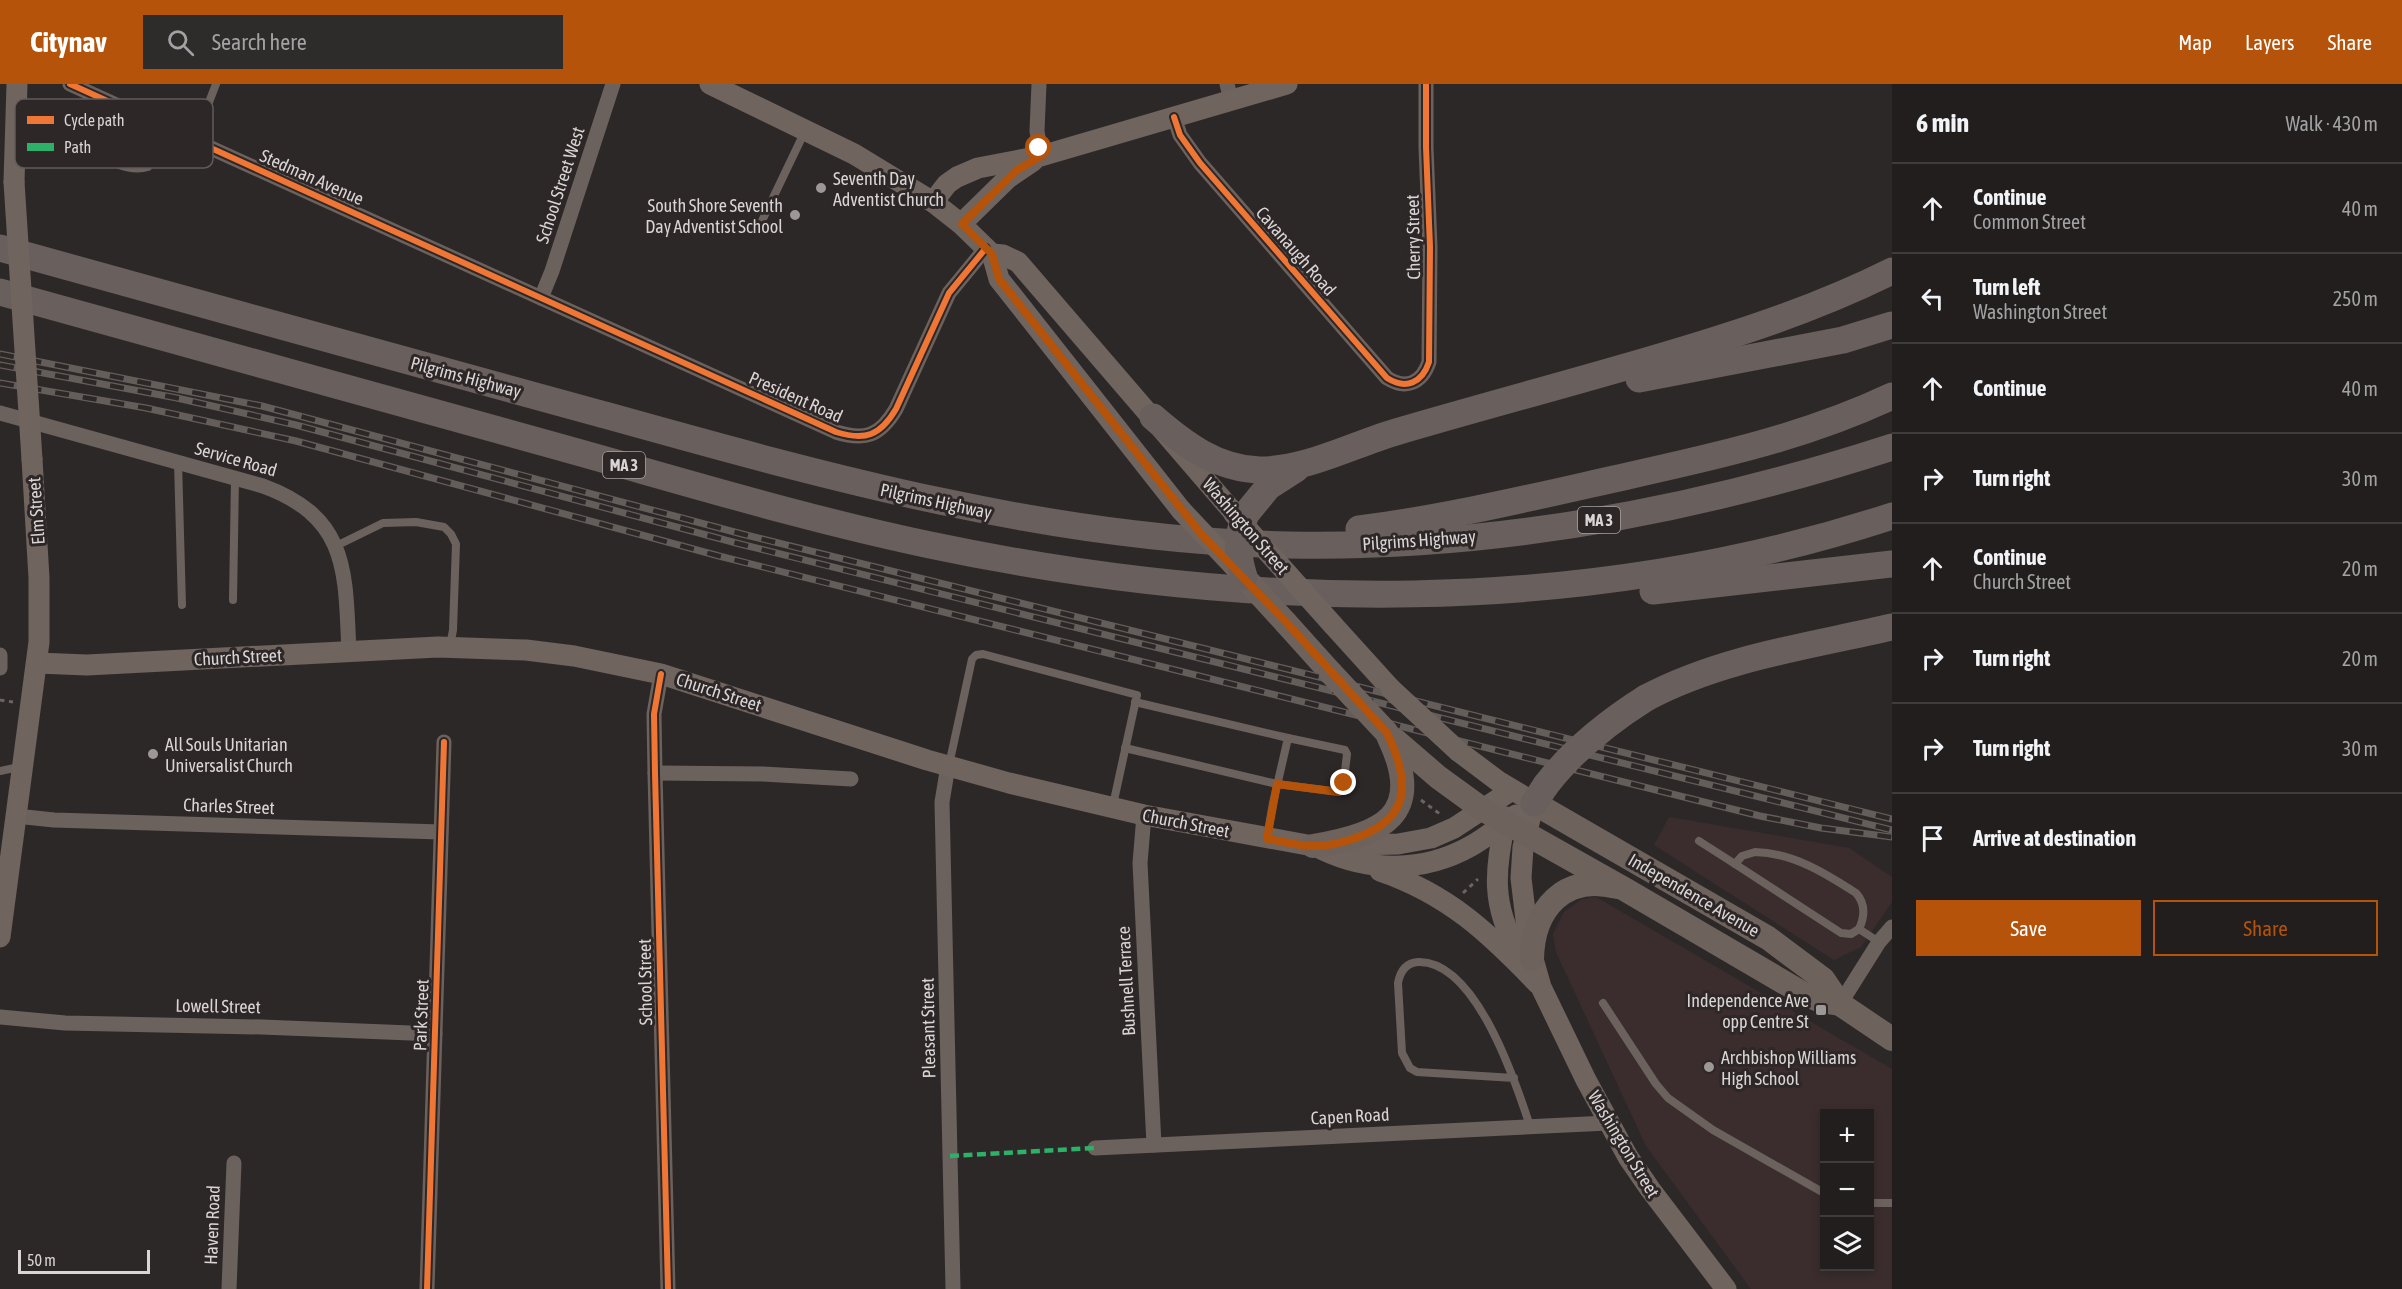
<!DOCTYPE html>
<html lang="en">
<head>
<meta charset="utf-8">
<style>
  :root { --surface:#221e1e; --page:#2e2b2b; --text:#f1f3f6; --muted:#a2a2a4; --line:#3f3c3c; --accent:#b45309 }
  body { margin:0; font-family:"Asap Condensed",sans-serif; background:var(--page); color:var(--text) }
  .controls { position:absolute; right:18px; bottom:18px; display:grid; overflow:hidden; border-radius:0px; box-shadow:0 3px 9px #0003 }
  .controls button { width:54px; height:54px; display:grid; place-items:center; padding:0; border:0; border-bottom:2px solid var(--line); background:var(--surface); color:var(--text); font:30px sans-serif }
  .scale { position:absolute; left:18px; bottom:15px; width:132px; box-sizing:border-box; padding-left:6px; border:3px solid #dad5d5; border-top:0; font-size:16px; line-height:21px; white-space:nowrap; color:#dad5d5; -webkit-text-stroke:4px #2e2727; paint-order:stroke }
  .stop { position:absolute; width:18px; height:18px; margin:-14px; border:4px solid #b45309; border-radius:50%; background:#fff }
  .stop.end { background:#b45309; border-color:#fff; box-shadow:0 2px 6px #0008 }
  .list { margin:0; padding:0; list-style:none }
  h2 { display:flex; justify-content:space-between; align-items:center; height:78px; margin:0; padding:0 24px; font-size:26px }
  h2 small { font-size:20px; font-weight:400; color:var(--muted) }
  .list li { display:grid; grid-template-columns:39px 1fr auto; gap:18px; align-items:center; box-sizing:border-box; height:90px; padding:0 24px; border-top:2px solid var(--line) }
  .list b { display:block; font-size:22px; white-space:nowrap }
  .list p { margin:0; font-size:20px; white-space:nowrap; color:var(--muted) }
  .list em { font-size:20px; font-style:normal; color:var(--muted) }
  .actions { display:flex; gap:12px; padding:18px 24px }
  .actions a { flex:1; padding:14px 0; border:2px solid var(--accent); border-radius:0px; text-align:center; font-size:21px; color:var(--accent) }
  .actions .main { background:var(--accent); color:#fff }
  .icon { flex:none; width:33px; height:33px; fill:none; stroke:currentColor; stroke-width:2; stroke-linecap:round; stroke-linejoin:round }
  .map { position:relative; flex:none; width:1892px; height:1205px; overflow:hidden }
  header { display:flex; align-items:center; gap:36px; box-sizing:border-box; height:84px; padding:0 30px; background:var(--accent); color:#fff }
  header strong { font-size:28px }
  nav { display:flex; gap:33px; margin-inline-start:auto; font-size:21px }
  .search { width:420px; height:54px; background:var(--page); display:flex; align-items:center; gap:15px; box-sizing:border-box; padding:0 21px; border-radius:0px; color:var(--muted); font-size:22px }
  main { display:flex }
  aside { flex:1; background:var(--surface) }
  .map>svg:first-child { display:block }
  .built { fill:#3b2d2d; fill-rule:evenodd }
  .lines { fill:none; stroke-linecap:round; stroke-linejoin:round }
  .path { stroke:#6b6461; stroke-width:3; stroke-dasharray:4.5 4.5; stroke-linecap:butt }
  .lane { stroke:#6c625d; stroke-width:8 }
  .street { stroke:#6c625d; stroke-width:15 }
  .secondary { stroke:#6f645e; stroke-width:21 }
  .primary { stroke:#6e635c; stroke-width:24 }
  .highway { stroke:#695f5c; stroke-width:27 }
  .rail-casing { stroke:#645e5b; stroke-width:7 }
  .rail { stroke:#2e2727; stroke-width:4.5; stroke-dasharray:14; stroke-linecap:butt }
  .secondary-bridge { stroke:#6f645e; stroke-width:21 }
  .primary-bridge { stroke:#6e635c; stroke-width:24 }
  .highway-bridge { stroke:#695f5c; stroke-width:27 }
  .quiet { stroke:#2db169; stroke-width:4.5; stroke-dasharray:9 4.5; stroke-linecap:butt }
  .cycleway-casing { stroke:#2e2727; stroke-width:10 }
  .cycleway { stroke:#f07635; stroke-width:6 }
  .route { stroke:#b45309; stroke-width:8 }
  .poi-dot { fill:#9d9898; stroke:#2e2727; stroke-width:2 }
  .labels { text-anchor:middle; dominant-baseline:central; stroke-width:6; stroke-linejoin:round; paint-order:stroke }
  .shield { fill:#2e2727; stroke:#a6a1a1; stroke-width:1.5 }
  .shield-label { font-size:16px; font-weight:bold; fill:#dad5d5 }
  .street-label { font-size:18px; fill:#dad5d5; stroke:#2e2727 }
  .poi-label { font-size:18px; fill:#dad5d5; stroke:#2e2727; text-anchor:start }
  .key { fill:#2e2727; stroke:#625b5b; stroke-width:1.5 }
  .key-label { font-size:16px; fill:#dad5d5 }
</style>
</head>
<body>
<header>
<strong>Citynav</strong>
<div class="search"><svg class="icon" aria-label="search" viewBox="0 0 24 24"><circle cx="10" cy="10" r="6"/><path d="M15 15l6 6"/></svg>Search here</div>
<nav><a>Map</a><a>Layers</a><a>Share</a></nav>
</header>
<main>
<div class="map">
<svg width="1892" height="1205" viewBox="0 0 1892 1205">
  <rect width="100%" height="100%" fill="#2d2828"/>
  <g class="built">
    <polygon points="1669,733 1849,764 1892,793 1892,818 1861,863 1834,876 1654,761"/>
    <path d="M 1596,813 L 1892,985 L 1892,1205 L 1751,1205 L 1646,1062 L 1556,868 L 1553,850 L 1564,828 L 1582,815 ZM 1824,1030 L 1870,1030 L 1870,1182 L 1824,1182 Z"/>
  </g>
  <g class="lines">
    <g class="path">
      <polyline points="0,616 13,618"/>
      <polyline points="1421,716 1440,730"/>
      <polyline points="1463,809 1478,795"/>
    </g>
    <g class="lane">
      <polyline points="194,57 216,0"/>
      <path d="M 75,59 C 97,70 124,90 148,83 L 169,45"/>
      <polyline points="760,141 805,47"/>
      <polyline points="178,378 182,521"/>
      <polyline points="336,462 383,439 416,438 444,443 451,450 456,460 453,546 450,562"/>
      <polyline points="233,516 235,394"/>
      <polyline points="1135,618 1288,654 1273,719 1267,753"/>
      <polyline points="1125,664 1277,700 1339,708 1343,704 1347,670 1345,666 1288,654"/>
      <polyline points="949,681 972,575 976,571 983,570 1137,611 1113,721"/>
      <polyline points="0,687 19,683"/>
      <polyline points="1699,757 1735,780"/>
      <path d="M 1755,768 C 1793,769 1825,789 1856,809 C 1866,820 1865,832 1859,845 L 1851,850 L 1841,849 L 1735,780 L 1742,772 Z"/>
      <polyline points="1859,845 1879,858"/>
      <polyline points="1603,919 1656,1000 1668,1014 1713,1046 1824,1109"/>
      <path d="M 1514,994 L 1417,988 L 1410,984 L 1402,969 L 1398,899 C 1400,888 1405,879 1418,878 C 1476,876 1516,999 1530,1042"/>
      <polyline points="1870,1119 1892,1119"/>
    </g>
    <g class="street">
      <path d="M 70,0 L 836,348 C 865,357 880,352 896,325 L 949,209 L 986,164"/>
      <polyline points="1039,0 1037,47 1041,72"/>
      <polyline points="1227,0 1231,16"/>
      <path d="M 1174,33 L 1180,51 L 1200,79 L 1387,294 C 1406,306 1422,299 1429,278 L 1430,163 L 1426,63 L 1426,0"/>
      <polyline points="541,214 552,187 613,0"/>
      <path d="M 0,329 L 263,402 C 350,434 345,489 349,568"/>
      <polyline points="0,571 0,584"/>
      <polyline points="661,590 654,630 655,689 668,1205"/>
      <polyline points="948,682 942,718 953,1205"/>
      <polyline points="655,689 763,690 851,695"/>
      <polyline points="1144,731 1140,779 1154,1061"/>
      <polyline points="16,732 54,736 441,748"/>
      <polyline points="1840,920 1879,858 1892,843"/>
      <polyline points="0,933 65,939 262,943 435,950"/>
      <polyline points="1095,1064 1608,1039"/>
      <polyline points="229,1205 234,1079"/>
      <polyline points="427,1205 444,658"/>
    </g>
    <g class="secondary">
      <polyline points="710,0 854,70 933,118 961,140 992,170 999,195 1181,426"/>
      <polyline points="14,98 17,0"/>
      <polyline points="933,118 947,100 957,93 978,84 1041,72 1287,0"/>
      <polyline points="961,140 1008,94 1033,77"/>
      <polyline points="992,170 1003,171 1018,178 1234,429"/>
      <polyline points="1333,541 1391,605"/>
      <polyline points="37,579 87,581 438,563 526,566 574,572 661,590 927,676 1009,699 1144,731 1313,762 1398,760 1431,754 1454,744 1512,706"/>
      <polyline points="1458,667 1498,697 1523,712"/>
      <polyline points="1534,719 1523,763 1521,794 1529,861 1541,903 1586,996 1628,1073 1650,1105 1726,1205"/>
      <path d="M 1506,733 C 1495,788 1490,819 1519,870"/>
      <path d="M 1321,765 C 1369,788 1423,789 1471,762 C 1487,753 1501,741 1516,731"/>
      <path d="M 1380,787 C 1448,810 1489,849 1538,900"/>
      <polyline points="0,853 39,558 39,494 32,375"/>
    </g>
    <g class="primary">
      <polyline points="1286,539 1331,589"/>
      <polyline points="1387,649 1438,693 1482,725 1626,806 1804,910 1821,917 1840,920"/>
      <polyline points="1534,719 1768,854 1823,895 1840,920 1892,955"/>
      <path d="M 1313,762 C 1382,751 1426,731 1389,654"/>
      <path d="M 1532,875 C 1533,825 1564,789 1617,803"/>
    </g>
    <g class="highway">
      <path d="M 0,164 C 200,220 401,275 601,330 C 827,393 1052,456 1289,461 C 1493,465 1698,426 1892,363"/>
      <path d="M 0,208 C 188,260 375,312 563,364 C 685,398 806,435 930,461 C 1248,528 1581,534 1892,432"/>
      <polyline points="1639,295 1843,256 1892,241"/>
      <path d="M 1153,333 C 1184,360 1217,385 1260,386 C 1307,386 1352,361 1396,348 C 1481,323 1568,300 1653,275 C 1735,251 1816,225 1892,187"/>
      <polyline points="1246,430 1268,403 1296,385"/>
      <path d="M 1359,445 C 1445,434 1529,414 1614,395 C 1709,374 1803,354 1892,312"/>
      <polyline points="1653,507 1892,480"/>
      <path d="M 1646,614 C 1721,574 1810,562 1892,543"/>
      <polyline points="1534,719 1546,701"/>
    </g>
    <defs>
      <g id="rail">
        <polyline points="0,270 262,322 742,450 1892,735"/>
        <polyline points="0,281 177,314 296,341 740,460 1892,746"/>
        <polyline points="0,299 146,324 296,357 719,472 1760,732 1821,744 1892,753"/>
      </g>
    </defs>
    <use href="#rail" class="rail-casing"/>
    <use href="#rail" class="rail"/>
    <g class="secondary-bridge">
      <polyline points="14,98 32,375"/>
      <polyline points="1181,426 1244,493"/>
      <polyline points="1234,430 1333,541"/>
      <polyline points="1391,605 1458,667"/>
    </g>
    <g class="primary-bridge">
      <polyline points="1244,493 1286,539"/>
      <polyline points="1331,589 1387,649"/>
    </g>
    <g class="highway-bridge">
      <path d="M 1244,493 C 1237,470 1236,453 1246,430"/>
      <path d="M 1546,701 C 1573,666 1608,638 1646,614"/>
    </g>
    <polyline class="quiet" points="950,1072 1095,1064"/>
    <defs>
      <g id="cycleway">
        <path d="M 70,0 L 836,348 C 865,357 880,352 896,325 L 949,209 L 986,164"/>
        <path d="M 1174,33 L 1180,51 L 1200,79 L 1387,294 C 1406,306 1422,299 1429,278 L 1430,163 L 1426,63 L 1426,0"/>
        <polyline points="661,590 654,630 655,689 668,1205"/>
        <polyline points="427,1205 444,658"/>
      </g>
    </defs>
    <use href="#cycleway" class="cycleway-casing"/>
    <use href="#cycleway" class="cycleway"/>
  </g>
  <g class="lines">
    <path class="route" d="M 1039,64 L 1041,72 L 1017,86 L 962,140 L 992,170 L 999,195 L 1202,451 L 1286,538 L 1387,649 C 1409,695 1413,733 1358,753 C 1345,758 1327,762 1313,762 C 1298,762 1282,757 1267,755 L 1277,700 L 1339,708 L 1344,699"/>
  </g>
  <g class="poi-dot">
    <circle cx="821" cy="104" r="6"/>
    <circle cx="795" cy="131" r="6"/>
    <circle cx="153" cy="670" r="6"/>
    <rect x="1815" y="920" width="12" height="12" rx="3"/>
    <circle cx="1709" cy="983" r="6"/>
  </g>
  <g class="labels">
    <g class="shield">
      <rect x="603" y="368" width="42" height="26" rx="4.5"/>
      <rect x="1578" y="423" width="42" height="26" rx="4.5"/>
    </g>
    <g class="shield-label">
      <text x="624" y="381">MA 3</text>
      <text x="1599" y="436">MA 3</text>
    </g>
    <g class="street-label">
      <text transform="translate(312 93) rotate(24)">Stedman Avenue</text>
      <text transform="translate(560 101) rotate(-72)">School Street West</text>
      <text transform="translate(1413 153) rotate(-91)">Cherry Street</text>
      <text transform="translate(1296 167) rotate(49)">Cavanaugh Road</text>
      <text transform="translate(466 293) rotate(15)">Pilgrims Highway</text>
      <text transform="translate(796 313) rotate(24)">President Road</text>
      <text transform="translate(236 375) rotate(16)">Service Road</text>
      <text transform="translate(936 417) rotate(12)">Pilgrims Highway</text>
      <text transform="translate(36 427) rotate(-94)">Elm Street</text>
      <text transform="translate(1246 442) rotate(49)">Washington Street</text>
      <text transform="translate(1419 456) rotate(-4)">Pilgrims Highway</text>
      <text transform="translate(238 573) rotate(-3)">Church Street</text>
      <text transform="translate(719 608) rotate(18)">Church Street</text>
      <text transform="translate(229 722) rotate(2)">Charles Street</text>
      <text transform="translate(1186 739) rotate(11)">Church Street</text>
      <text transform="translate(1694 811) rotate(30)">Independence Avenue</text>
      <text transform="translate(1126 897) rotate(-93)">Bushnell Terrace</text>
      <text transform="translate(645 898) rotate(-91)">School Street</text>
      <text transform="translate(218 922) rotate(1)">Lowell Street</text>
      <text transform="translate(421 931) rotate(-88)">Park Street</text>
      <text transform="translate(928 944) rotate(-91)">Pleasant Street</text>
      <text transform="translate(1350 1032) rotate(-3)">Capen Road</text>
      <text transform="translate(1624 1060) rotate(59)">Washington Street</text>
      <text transform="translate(212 1141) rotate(-88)">Haven Road</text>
    </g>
    <g class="poi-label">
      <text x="833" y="94">Seventh Day<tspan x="833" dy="21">Adventist Church</tspan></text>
      <text x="783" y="121" text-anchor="end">South Shore Seventh<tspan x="783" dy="21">Day Adventist School</tspan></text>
      <text x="165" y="660">All Souls Unitarian<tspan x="165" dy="21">Universalist Church</tspan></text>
      <text x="1809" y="916" text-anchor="end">Independence Ave<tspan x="1809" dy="21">opp Centre St</tspan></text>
      <text x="1721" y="973">Archbishop Williams<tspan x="1721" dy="21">High School</tspan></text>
    </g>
  </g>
  <rect x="15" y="15" width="198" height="69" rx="9" class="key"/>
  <rect x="27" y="32" width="27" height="8" fill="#f07635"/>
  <rect x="27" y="59" width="27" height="8" fill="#2db169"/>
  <g class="key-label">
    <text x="64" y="42">Cycle path</text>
    <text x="64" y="69">Path</text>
  </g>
</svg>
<div class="controls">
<button>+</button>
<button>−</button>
<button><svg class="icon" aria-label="layers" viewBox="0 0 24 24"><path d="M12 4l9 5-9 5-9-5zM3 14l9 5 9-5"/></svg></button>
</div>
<div class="scale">50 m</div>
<div class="stop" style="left:1039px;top:64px"></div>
<div class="stop end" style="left:1344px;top:699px"></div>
</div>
<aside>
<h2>6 min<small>Walk · 430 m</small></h2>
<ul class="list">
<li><svg class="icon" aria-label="ahead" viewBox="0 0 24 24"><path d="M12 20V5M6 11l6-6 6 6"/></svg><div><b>Continue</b><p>Common Street</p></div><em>40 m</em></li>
<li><svg class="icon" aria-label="left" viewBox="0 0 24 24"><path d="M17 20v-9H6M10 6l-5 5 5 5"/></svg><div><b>Turn left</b><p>Washington Street</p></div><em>250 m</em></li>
<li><svg class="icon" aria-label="ahead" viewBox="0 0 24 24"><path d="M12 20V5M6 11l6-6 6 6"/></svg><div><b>Continue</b></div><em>40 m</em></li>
<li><svg class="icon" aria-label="right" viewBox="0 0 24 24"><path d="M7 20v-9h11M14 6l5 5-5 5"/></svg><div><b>Turn right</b></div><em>30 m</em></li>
<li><svg class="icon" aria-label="ahead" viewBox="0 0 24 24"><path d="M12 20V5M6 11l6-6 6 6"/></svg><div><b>Continue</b><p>Church Street</p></div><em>20 m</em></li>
<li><svg class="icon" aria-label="right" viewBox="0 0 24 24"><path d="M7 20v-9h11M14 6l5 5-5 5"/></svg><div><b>Turn right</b></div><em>20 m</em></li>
<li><svg class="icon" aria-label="right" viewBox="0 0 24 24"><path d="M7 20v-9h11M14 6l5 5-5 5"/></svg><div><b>Turn right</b></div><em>30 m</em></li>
<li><svg class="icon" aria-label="arrive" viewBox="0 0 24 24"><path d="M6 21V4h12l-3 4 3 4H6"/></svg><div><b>Arrive at destination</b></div></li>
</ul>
<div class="actions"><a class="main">Save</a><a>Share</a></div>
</aside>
</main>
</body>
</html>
